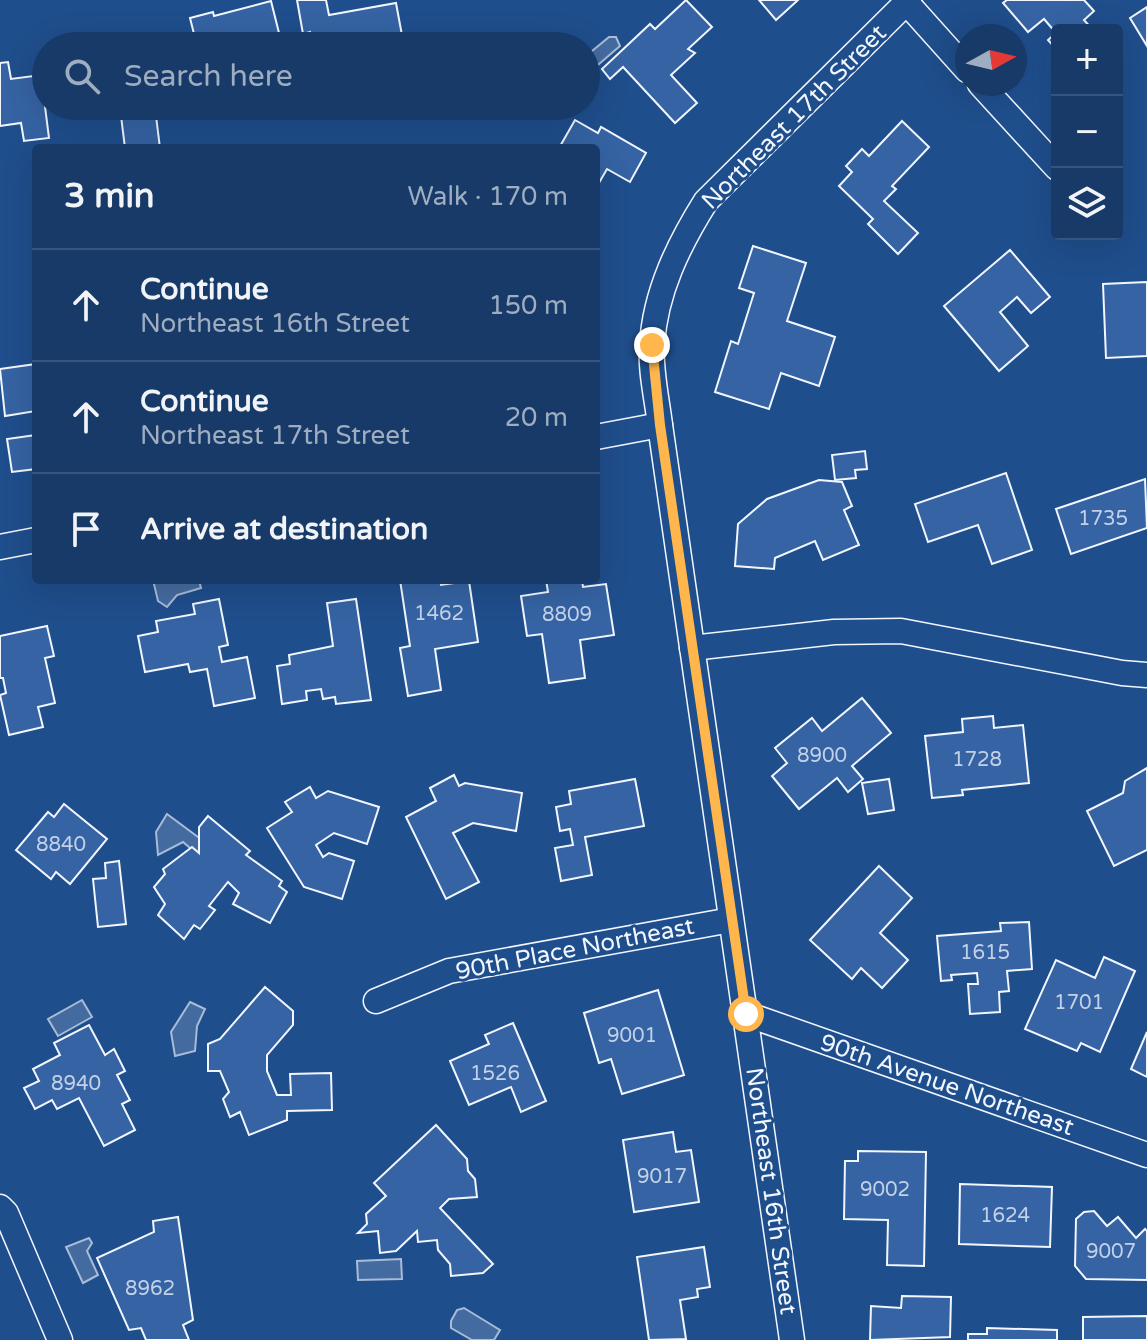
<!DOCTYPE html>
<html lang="en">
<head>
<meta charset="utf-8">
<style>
  :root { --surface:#173a69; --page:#20416f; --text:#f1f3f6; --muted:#9eadc0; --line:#36547d }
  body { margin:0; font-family:"Varela Round",sans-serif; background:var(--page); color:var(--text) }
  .controls { position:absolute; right:24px; top:24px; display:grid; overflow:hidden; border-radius:8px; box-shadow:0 8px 32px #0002 }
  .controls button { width:72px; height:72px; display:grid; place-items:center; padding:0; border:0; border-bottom:2px solid var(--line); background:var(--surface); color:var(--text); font:40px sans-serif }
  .compass { position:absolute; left:955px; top:24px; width:72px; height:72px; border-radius:50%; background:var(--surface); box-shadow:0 8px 32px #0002; rotate:82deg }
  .stop { position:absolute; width:24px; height:24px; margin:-18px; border:6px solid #ffb74d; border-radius:50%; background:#fff }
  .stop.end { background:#ffb74d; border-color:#fff; box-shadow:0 2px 8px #0008 }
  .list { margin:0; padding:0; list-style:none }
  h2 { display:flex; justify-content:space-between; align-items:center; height:104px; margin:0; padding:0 32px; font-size:34px }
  h2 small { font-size:26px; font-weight:400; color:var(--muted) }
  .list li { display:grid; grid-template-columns:52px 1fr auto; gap:24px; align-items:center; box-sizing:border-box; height:112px; padding:0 32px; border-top:2px solid var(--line) }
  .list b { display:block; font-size:30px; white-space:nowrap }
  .list p { margin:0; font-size:26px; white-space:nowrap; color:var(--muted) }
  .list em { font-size:26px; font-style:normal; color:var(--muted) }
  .icon { flex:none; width:44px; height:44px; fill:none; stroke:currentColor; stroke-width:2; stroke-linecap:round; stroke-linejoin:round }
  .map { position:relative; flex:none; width:1147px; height:1340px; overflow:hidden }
  .search { position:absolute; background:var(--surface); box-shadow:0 8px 32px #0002; left:32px; top:32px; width:568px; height:88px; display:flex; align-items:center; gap:20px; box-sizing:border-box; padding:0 28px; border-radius:44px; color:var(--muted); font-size:30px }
  .panel { position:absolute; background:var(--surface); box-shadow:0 8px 32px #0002; left:32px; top:144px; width:568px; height:440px; border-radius:8px }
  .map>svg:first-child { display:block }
  .water { fill:#446ba0; stroke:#a8bbd7; stroke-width:2 }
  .building { fill:#3563a3; stroke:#f2f6ff; stroke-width:2 }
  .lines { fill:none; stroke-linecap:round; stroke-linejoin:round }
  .minor-casing { stroke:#f2f6ff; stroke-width:27 }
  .minor { stroke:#1f4e8c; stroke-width:24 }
  .route { stroke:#ffb74d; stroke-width:10 }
  .labels { text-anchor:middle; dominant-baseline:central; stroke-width:6; stroke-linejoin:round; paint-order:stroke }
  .number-label { font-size:20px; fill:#c3d1e8 }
  .street-label { font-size:24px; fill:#f2f6ff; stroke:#1f4e8c }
</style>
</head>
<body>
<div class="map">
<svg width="1147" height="1340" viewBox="0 0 1147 1340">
  <rect width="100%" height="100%" fill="#1f4e8c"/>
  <g class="water">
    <polygon points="609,37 616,37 620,46 592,70 586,67 586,56"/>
    <polygon points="153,580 199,580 201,588 177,595 167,607 158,601"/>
    <polygon points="167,814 206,843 197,854 183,842 158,855 156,832"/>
    <polygon points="82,1000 92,1017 58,1036 48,1019"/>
    <polygon points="190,1002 205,1009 197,1026 195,1051 175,1056 171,1032"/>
    <polygon points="89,1238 92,1243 87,1251 98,1275 83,1283 66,1247"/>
    <polygon points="401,1259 402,1279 358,1280 357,1261"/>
    <polygon points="464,1308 500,1330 494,1340 472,1340 451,1328 451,1321 457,1310"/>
  </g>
  <g class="building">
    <polygon points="297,0 326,0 329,15 396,3 404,46 313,46 310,32 303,34"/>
    <polygon points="686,0 712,27 688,49 695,53 671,75 697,103 675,123 623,67 610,79 602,69 650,24 655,29"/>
    <polygon points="759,0 798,0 776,20"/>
    <polygon points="1007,0 1084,0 1094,11 1084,20 1093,30 1057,30 1057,50 1048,40 1056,33 1044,19 1028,32 1003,3"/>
    <polygon points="271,1 281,41 269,46 197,46 190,18 213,12 214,16"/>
    <polygon points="1147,7 1147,46 1130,18"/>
    <polygon points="8,62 11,79 41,75 49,138 24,141 21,123 0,126 0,63"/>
    <polygon points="83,106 155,108 160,148 125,148 120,108 84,113"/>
    <polygon points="575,120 598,133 601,127 646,153 630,182 607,169 596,188 596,148 559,148"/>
    <polygon points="902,121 929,147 892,186 896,189 884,201 918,233 898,254 868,224 873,219 839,186 852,172 846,166 862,149 869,156"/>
    <polygon points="753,246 806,263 787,321 835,337 819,386 781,373 769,409 715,392 731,341 738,344 754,293 739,288"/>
    <polygon points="1010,250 1050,297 1031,313 1017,297 1000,312 1028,346 999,371 944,306"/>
    <polygon points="1147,282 1147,356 1106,358 1103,284"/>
    <polygon points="36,364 36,411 5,416 0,369"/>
    <polygon points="36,435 36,469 12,472 7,439"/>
    <polygon points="865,451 867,469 855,470 856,478 835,480 832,455"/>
    <polygon points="1006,473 1032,550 992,564 978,525 928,542 915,504"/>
    <polygon points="1145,479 1147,528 1071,554 1056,509"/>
    <polygon points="819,480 842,482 852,506 844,510 859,545 823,560 815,541 775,558 774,569 735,566 738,524 767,499"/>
    <polygon points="400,580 440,580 441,585 469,581 478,642 435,649 441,690 408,696 400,648 410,646"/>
    <polygon points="546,580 582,580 583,587 606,584 614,635 580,640 585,678 549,683 542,634 527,636 521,596 548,592"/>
    <polygon points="219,599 228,645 219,647 222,662 247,657 255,698 214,706 207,669 190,672 188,664 145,672 138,636 158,632 156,621 195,614 193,604"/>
    <polygon points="356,599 371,700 336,704 335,697 323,699 321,689 306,691 307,700 282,704 277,666 290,664 289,655 333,646 327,603"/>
    <polygon points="47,626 54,656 45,658 55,703 38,707 43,727 9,735 0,695 6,693 3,678 0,678 0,636"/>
    <polygon points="862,698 891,733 852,766 863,779 848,792 837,778 799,809 772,776 787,763 775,748 812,718 822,731"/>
    <polygon points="993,716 994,728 1023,725 1029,783 962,790 963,795 932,798 925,736 963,732 962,719"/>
    <polygon points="1147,768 1147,850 1114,866 1087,811 1123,793 1125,781"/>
    <polygon points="454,775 459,786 465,783 522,793 516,831 473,823 453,833 479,882 446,899 406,817 436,801 430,788"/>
    <polygon points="635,779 644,826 585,837 592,875 561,881 555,848 573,845 570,829 560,831 556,807 571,804 569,791"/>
    <polygon points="889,779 894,810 868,814 862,783"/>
    <polygon points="310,787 316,798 328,791 379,807 367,844 334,833 316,845 323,857 329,853 354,861 342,899 304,887 267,828 292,812 285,802"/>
    <polygon points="64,804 107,839 70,884 56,872 51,879 16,850 48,812 54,817"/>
    <polygon points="208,816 250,851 246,855 282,881 279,886 287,892 270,923 233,904 239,893 228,882 209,906 215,910 200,929 194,925 184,939 158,915 165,904 154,887 165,874 163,869 192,847 199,853 199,827"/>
    <polygon points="119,861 126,924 98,927 93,879 106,878 105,863"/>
    <polygon points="879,866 912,898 880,933 908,960 882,988 861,968 852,979 810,940"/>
    <polygon points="1029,922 1032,969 1007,971 1009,991 999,992 1000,1012 970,1014 968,984 978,984 977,973 951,975 952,980 941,981 937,936 1001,931 1000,923"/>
    <polygon points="1104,957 1135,971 1100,1052 1081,1043 1077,1051 1025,1029 1056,960 1095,978"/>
    <polygon points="265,987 293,1011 293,1025 267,1055 267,1071 277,1095 291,1095 290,1074 331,1073 332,1110 287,1111 287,1120 249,1135 240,1112 230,1117 223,1099 229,1092 220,1071 208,1071 208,1044 220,1039"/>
    <polygon points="658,990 684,1075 622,1094 611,1059 599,1063 584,1013"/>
    <polygon points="513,1023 546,1101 521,1112 511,1087 469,1105 450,1061 489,1044 485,1035"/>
    <polygon points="89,1025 105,1055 114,1049 125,1071 117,1075 130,1100 122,1104 135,1130 104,1146 79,1098 57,1109 52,1100 35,1109 24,1088 39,1081 33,1069 60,1055 54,1043"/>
    <polygon points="1147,1032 1147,1077 1131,1069"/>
    <polygon points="436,1125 467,1159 468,1171 475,1179 477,1197 449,1199 440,1208 493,1264 483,1273 451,1276 450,1264 438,1250 437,1240 418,1242 417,1231 396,1251 380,1253 378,1231 358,1233 367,1224 366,1214 386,1196 374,1183"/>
    <polygon points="673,1132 676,1152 691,1150 699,1202 634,1212 623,1140"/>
    <polygon points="858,1151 926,1152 924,1266 887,1265 888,1220 844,1219 845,1161 858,1161"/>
    <polygon points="960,1184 1052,1187 1050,1247 959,1244"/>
    <polygon points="1094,1211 1107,1226 1118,1217 1136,1238 1145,1229 1147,1231 1147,1280 1086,1279 1075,1266 1076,1219 1084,1212"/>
    <polygon points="178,1217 193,1320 183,1325 189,1340 146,1340 141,1328 129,1330 97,1258 154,1232 153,1221"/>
    <polygon points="704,1247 710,1287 697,1289 698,1297 680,1300 686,1339 649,1340 637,1257"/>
    <polygon points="902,1296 951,1297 950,1337 870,1340 871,1306 901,1308"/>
    <polygon points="1147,1316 1147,1340 1083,1340 1083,1317"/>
    <polygon points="987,1328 1057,1330 1057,1340 968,1340 968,1334 987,1334"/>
  </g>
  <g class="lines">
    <defs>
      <g id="minor">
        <polyline points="907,3 967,70"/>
        <polyline points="980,84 1057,168"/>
        <polyline points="596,437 660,425"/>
        <polyline points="0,547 36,540"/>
        <polyline points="692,648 834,632 901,631 1122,673 1147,675"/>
        <polyline points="376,1001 449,971 731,920"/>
        <polyline points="746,1014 1147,1155"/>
        <polyline points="0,1207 6,1213 60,1340"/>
        <path d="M 792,1340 L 660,425 C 657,399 650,370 652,345 C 655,292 679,244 706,201 L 909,0"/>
      </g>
    </defs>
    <use href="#minor" class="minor-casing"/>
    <use href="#minor" class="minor"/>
  </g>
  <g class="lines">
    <polyline class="route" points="652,345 660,425 746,1014"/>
  </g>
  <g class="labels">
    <g class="number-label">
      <text x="1103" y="519">1735</text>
      <text x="439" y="614">1462</text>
      <text x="567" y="615">8809</text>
      <text x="822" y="756">8900</text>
      <text x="977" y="760">1728</text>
      <text x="61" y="845">8840</text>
      <text x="985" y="953">1615</text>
      <text x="1079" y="1003">1701</text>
      <text x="632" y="1036">9001</text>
      <text x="495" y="1074">1526</text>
      <text x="76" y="1084">8940</text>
      <text x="662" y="1177">9017</text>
      <text x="885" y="1190">9002</text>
      <text x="1005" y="1216">1624</text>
      <text x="1111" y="1252">9007</text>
      <text x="150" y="1289">8962</text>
    </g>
    <g class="street-label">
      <text transform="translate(794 117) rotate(-45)">Northeast 17th Street</text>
      <text transform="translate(575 949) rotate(-11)">90th Place Northeast</text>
      <text transform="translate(947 1085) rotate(19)">90th Avenue Northeast</text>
      <text transform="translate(771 1191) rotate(82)">Northeast 16th Street</text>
    </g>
  </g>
</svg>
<div class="controls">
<button>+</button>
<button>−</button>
<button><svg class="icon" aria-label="layers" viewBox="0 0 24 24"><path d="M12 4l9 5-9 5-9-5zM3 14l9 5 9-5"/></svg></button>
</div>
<svg class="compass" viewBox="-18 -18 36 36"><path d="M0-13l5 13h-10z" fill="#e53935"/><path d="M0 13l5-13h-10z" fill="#9eadc0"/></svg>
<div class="stop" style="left:746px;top:1014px"></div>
<div class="stop end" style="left:652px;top:345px"></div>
<div class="search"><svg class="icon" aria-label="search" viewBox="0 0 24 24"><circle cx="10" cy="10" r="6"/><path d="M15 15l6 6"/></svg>Search here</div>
<section class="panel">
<h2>3 min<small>Walk · 170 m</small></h2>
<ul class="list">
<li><svg class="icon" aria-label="ahead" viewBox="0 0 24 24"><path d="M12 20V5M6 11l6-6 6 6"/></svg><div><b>Continue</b><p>Northeast 16th Street</p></div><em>150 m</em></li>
<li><svg class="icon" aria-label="ahead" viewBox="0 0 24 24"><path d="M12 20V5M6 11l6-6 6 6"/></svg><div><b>Continue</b><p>Northeast 17th Street</p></div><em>20 m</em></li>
<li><svg class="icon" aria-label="arrive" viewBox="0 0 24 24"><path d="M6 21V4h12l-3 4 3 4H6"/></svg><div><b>Arrive at destination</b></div></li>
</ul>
</section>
</div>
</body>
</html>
